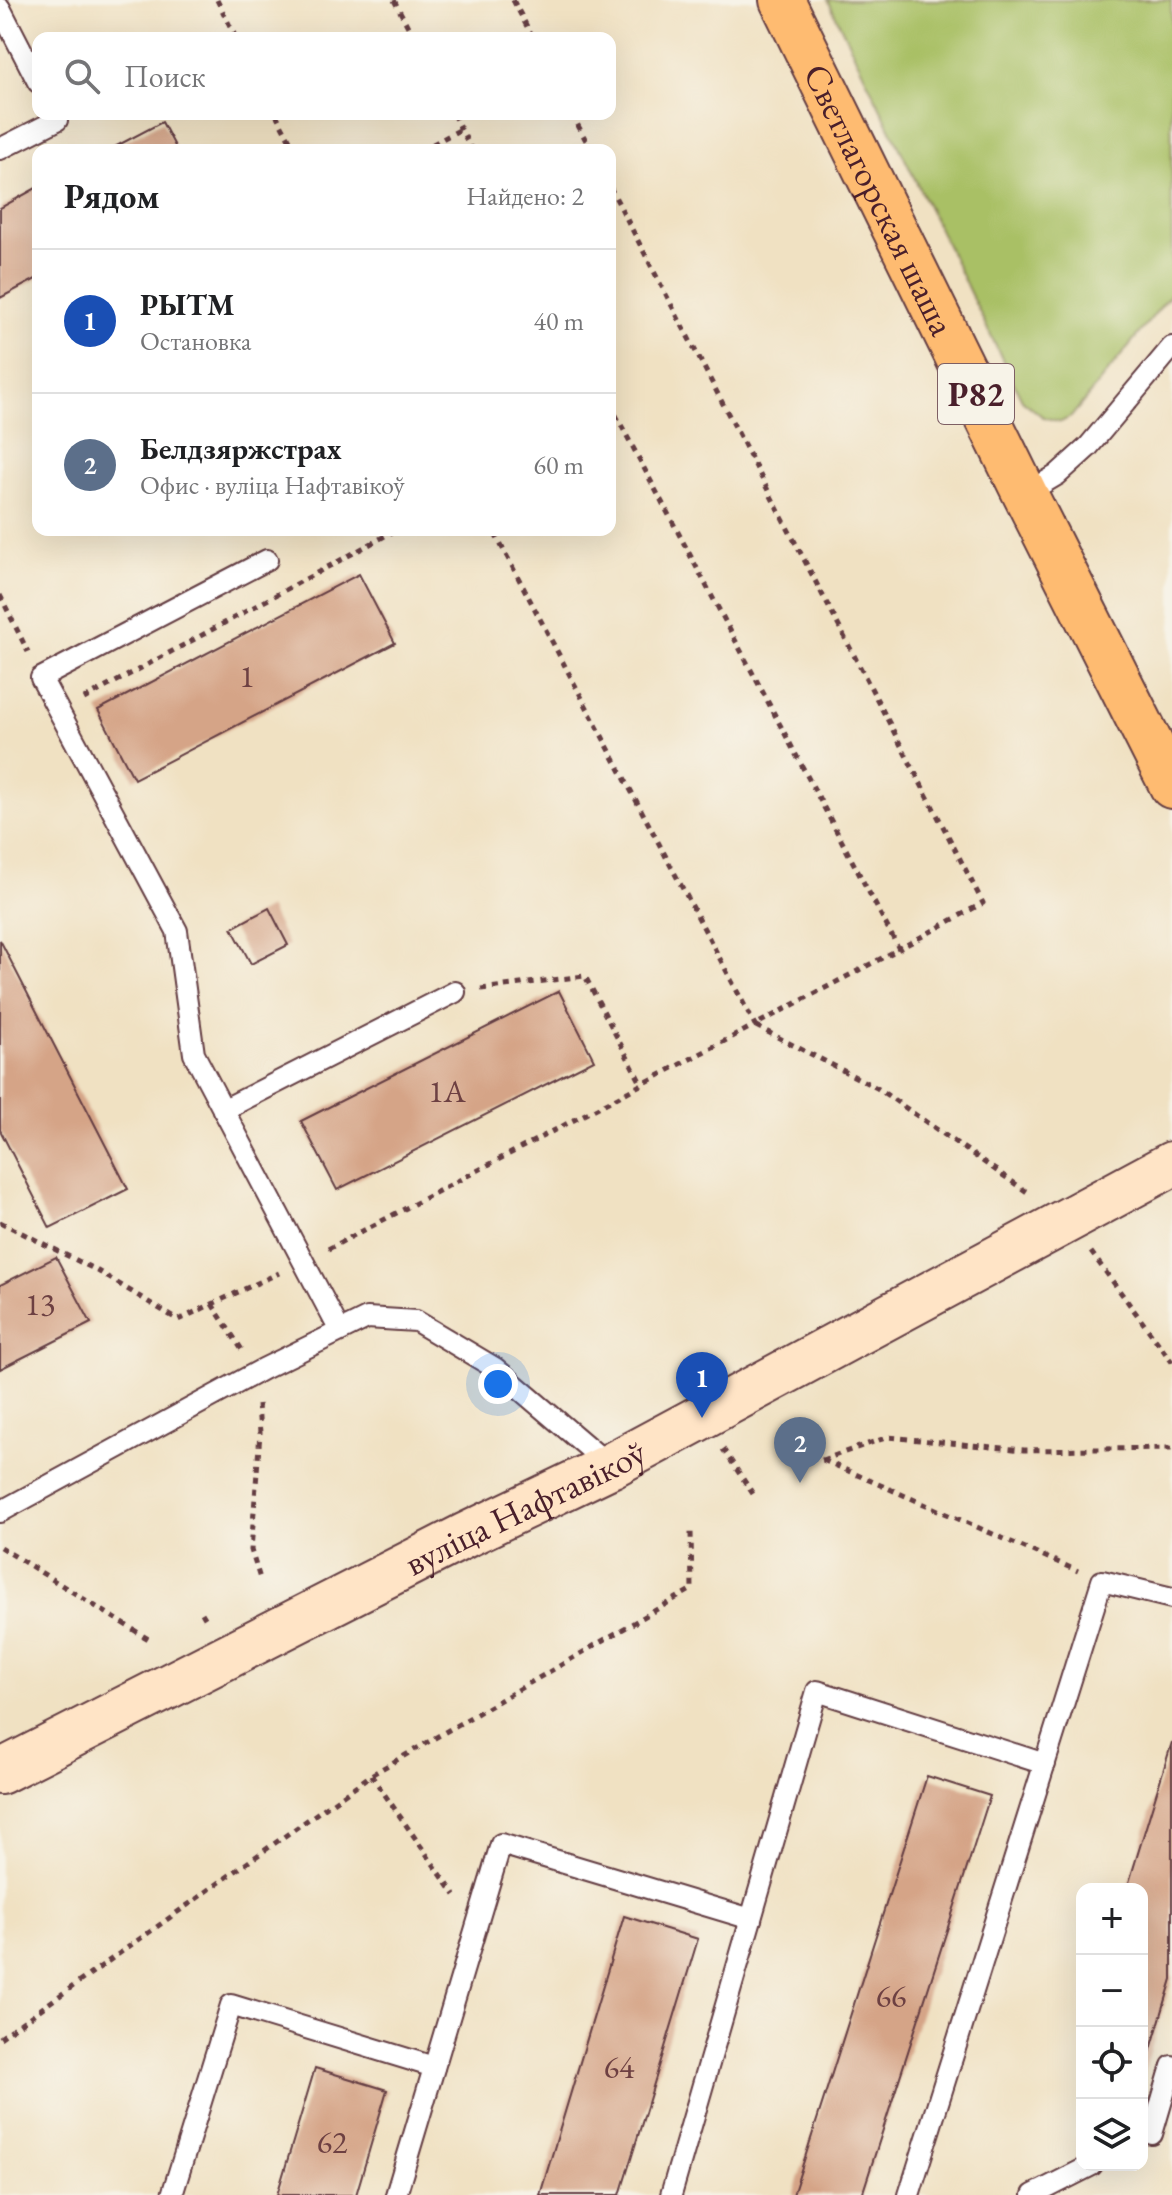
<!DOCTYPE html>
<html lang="ru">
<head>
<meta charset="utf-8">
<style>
  :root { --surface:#fff; --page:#f2f2f2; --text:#202124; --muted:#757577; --line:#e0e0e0; --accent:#d1495b }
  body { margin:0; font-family:"EB Garamond",serif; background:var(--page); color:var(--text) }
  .controls { position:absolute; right:24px; bottom:24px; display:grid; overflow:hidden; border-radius:16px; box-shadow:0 8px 32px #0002 }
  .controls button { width:72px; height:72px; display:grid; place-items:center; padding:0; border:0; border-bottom:2px solid var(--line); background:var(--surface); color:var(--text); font:40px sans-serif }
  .you { position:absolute; left:498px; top:1384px; width:28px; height:28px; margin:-20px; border:6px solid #fff; border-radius:50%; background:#1a73e8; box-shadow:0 0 0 12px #1a73e833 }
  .badge { display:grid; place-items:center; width:52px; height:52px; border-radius:50%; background:var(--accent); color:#fff; font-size:26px; font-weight:700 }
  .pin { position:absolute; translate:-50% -66px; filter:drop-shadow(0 2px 4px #0008) }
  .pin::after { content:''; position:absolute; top:42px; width:28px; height:24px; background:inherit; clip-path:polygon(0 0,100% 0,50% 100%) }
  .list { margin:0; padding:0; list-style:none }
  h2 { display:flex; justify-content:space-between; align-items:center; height:104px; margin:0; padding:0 32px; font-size:34px }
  h2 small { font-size:26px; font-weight:400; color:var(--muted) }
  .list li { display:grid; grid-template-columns:52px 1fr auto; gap:24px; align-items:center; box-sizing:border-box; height:144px; padding:0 32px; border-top:2px solid var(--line) }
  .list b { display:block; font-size:30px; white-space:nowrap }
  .list p { margin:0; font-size:26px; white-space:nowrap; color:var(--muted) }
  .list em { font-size:26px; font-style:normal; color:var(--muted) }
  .icon { flex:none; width:44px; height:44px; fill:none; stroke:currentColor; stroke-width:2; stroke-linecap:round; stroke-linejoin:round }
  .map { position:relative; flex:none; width:1172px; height:2195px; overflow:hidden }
  .search { position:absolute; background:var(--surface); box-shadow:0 8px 32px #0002; left:32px; top:32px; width:584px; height:88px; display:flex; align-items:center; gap:20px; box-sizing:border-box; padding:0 28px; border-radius:16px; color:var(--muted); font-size:30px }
  .panel { position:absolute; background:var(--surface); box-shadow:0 8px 32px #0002; left:32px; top:144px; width:584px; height:392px; border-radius:16px }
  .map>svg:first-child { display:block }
  .green { fill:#a9c065; stroke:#7a7048; stroke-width:2 }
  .building { fill:#d5a487 }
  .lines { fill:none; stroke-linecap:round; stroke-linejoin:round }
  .lane-casing { stroke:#633c42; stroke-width:24 }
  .secondary-casing { stroke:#633c42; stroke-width:48 }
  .primary-casing { stroke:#633c42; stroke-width:48 }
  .path { stroke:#633c42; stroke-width:5; stroke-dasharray:6 6; stroke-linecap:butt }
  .lane { stroke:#fff; stroke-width:20 }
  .secondary { stroke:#ffe4c6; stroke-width:44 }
  .primary { stroke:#febb71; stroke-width:44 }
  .labels { text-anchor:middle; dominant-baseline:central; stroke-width:6; stroke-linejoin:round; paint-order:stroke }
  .number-label { font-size:32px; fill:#6d4042 }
  .shield { fill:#f7f3e8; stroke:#7e5f64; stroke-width:2 }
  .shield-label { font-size:34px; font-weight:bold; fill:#4a1f2b }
  .street-label { font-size:36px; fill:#4a1f2b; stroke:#f7f3e8 }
</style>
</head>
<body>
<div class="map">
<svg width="1172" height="2195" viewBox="0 0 1172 2195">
  <rect width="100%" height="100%" fill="#f7f3e8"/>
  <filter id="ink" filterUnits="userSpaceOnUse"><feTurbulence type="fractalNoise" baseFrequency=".0125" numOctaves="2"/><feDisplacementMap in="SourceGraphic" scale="16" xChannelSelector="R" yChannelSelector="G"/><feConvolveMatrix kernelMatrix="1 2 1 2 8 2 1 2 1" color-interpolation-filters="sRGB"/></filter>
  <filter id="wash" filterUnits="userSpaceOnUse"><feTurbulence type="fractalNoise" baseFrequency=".006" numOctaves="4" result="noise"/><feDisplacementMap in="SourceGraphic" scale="32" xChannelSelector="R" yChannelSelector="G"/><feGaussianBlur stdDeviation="1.8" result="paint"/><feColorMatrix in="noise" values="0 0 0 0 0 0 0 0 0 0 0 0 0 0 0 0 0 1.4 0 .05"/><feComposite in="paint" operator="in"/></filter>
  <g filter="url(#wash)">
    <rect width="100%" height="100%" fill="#f0e1c2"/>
    <polygon class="green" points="828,0 1171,0 1172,293 1071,417 1061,422 1043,417 1022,400"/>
    <g id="blocks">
      <g class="building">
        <polygon points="162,122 177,150 109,150"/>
        <polygon points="38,187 38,278 0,298 0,208"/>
        <polygon points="359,574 395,643 134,779 98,710"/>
        <polygon points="269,908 288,945 251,964 232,928"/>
        <polygon points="0,940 128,1189 50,1228 0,1130"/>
        <polygon points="559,991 594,1060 337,1190 301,1121"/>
        <polygon points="56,1257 91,1323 0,1369 0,1285"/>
        <polygon points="1172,1742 1172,1979 1143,2076 1142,1889 1127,1889"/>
        <polygon points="927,1776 990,1796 862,2195 793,2195"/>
        <polygon points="624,1916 698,1939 620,2195 540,2195"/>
        <polygon points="315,2068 387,2090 356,2195 277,2195"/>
      </g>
    </g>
  </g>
  <g filter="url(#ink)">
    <use href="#blocks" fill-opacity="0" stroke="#633c42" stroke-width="2"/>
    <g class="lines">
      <defs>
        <g id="lane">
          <polyline points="0,8 38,82"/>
          <polyline points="0,149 57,120 54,114"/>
          <polyline points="1025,494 1057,475 1088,447 1172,347"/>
          <polyline points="267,560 41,678 177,931 194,1054 340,1331"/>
          <polyline points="223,1110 455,992"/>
          <polyline points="0,1512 263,1369 367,1318 416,1321 495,1368 610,1466"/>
          <polyline points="1152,2134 1172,2066"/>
          <polyline points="172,2195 231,2005 434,2067"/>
          <polyline points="396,2195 501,1844 751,1919"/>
          <polyline points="671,2195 817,1691 1045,1764"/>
          <polyline points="909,2195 1102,1581 1172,1598"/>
          <polyline points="1033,2195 1092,2165"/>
        </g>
        <g id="secondary">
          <path id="s1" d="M 0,1772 L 464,1536 L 610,1466 L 1172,1164"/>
        </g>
        <g id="primary">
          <path id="s2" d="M 782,0 L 1025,494 L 1172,786"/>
        </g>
      </defs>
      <use href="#lane" class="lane-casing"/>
      <use href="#secondary" class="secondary-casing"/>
      <use href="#primary" class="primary-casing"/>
      <g class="path">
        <polyline points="217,0 236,38"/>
        <polyline points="394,0 414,38"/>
        <polyline points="513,0 533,38"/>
        <polyline points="276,114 295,150"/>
        <polyline points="453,114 472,150"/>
        <polyline points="572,114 591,150"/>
        <polyline points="422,150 461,129"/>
        <polyline points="610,187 983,903 899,949"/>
        <polyline points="610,404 899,949 755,1025"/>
        <polyline points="0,595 28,652"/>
        <polyline points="84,699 396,530"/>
        <polyline points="481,989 585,976 642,1085"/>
        <polyline points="756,1026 877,1088 1030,1194"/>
        <polyline points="0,1222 96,1270 178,1320 279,1273"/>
        <polyline points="328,1249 755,1025 493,530"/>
        <polyline points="1091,1252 1172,1362"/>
        <polyline points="212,1304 242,1350"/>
        <polyline points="258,1404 260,1433 251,1550 261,1582"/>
        <polyline points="723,1449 755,1497"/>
        <polyline points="822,1460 888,1437 1024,1450 1172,1448"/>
        <polyline points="823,1460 1078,1571"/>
        <polyline points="0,1547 150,1640"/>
        <polyline points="202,1613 208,1623"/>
        <polyline points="371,1775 455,1895"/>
        <polyline points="0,2038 371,1775 692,1589 691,1532"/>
      </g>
      <use href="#lane" class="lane"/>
      <use href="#secondary" class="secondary"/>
      <use href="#primary" class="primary"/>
    </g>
  </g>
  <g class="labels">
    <g class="number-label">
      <text x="247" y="676">1</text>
      <text x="447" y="1091">1А</text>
      <text x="40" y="1304">13</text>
      <text x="891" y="1996">66</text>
      <text x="619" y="2067">64</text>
      <text x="332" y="2142">62</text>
    </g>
    <rect class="shield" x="938" y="364" width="76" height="60" rx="6"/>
    <g class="shield-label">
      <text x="976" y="394">Р82</text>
    </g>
    <g class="street-label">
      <text stroke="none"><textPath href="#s2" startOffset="222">Светлагорская шаша</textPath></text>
      <text stroke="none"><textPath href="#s1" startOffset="588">вуліца Нафтавікоў</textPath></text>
    </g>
  </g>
</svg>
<div class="controls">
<button>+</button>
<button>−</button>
<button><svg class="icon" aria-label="locate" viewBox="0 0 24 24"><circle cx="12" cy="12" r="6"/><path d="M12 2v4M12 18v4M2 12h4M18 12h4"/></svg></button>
<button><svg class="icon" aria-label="layers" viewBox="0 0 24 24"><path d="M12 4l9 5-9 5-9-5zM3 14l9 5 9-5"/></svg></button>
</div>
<div class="you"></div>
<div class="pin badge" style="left:702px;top:1418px;background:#1a4fb4">1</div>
<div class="pin badge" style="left:800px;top:1483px;background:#5c6f8a">2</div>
<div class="search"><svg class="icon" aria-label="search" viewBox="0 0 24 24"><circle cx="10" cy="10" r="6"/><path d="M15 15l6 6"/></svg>Поиск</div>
<section class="panel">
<h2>Рядом<small>Найдено: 2</small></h2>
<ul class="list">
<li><span class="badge" style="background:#1a4fb4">1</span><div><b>РЫТМ</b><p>Остановка</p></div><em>40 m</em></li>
<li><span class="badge" style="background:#5c6f8a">2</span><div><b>Белдзяржстрах</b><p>Офис · вуліца Нафтавікоў</p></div><em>60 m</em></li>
</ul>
</section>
</div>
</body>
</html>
